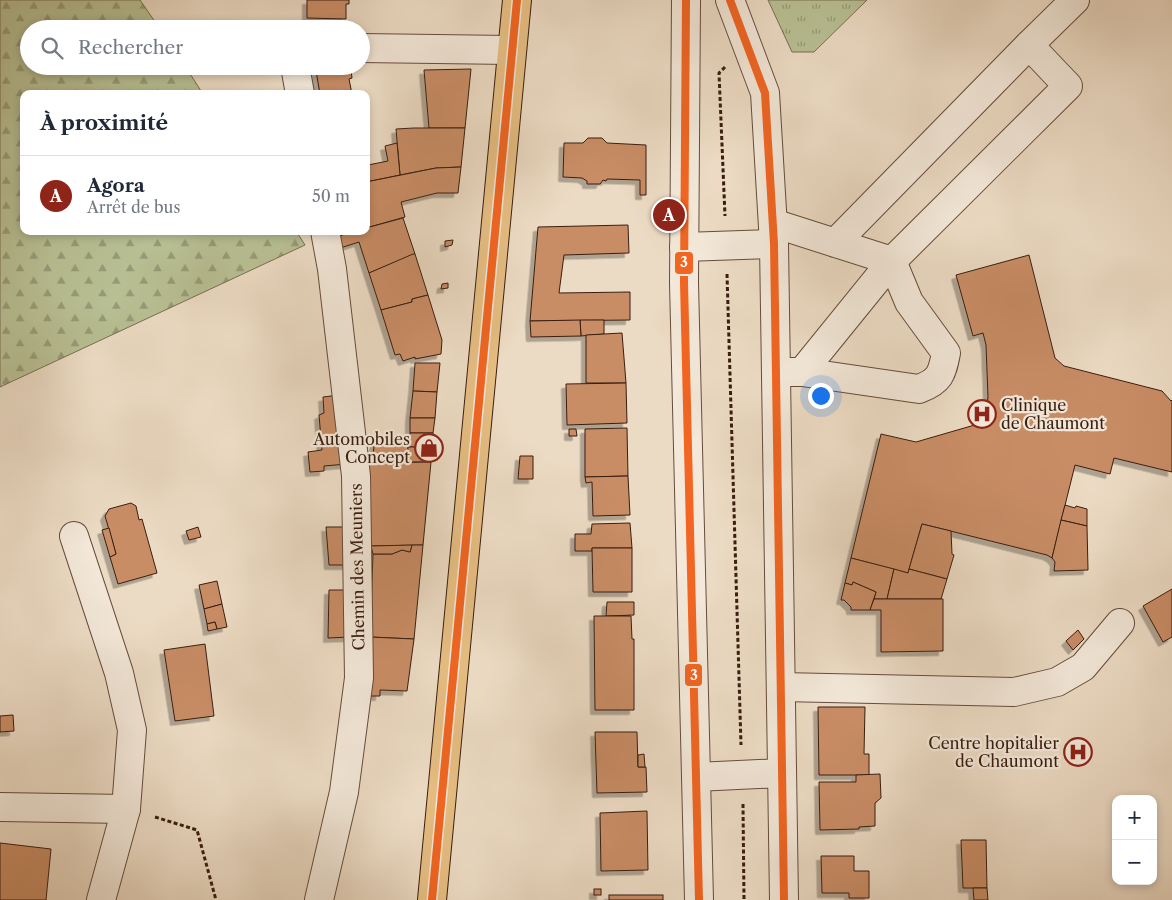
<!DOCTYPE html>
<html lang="fr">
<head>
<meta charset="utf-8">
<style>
  :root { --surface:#fff; --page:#f2f2f3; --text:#1f2937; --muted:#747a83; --line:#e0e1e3; --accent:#8f2418 }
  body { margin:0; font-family:"Libre Caslon Text",serif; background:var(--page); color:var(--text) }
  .controls { position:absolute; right:15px; bottom:15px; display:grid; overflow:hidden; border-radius:10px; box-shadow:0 2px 8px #0003 }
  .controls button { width:45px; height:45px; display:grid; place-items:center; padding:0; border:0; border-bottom:1px solid var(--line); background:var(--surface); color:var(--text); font:25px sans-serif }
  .you { position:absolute; left:820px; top:395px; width:18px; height:18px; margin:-12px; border:4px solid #fff; border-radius:50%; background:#1a73e8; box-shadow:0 0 0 8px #1a73e833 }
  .badge { display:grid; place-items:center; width:32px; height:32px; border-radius:50%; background:var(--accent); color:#fff; font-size:16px; font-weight:700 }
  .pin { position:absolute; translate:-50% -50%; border:2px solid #fff; box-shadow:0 1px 5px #0006 }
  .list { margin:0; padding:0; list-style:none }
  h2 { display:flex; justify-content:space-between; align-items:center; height:65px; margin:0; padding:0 20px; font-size:21px }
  h2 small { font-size:16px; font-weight:400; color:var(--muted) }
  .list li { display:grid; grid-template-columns:32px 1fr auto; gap:15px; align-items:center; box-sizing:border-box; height:80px; padding:0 20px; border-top:1px solid var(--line) }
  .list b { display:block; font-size:19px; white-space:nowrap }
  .list p { margin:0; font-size:16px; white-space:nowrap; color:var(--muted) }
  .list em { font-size:16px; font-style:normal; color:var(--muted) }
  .icon { flex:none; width:28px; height:28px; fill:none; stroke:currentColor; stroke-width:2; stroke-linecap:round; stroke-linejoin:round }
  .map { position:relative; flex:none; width:1172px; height:900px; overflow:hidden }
  .search { position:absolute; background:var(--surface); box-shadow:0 2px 8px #0003; left:20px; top:20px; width:350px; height:55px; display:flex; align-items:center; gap:12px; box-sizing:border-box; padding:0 18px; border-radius:28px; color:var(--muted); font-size:19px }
  .panel { position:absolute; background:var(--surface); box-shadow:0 2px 8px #0003; left:20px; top:90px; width:350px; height:145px; border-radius:10px }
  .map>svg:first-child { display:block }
  .grass { fill:url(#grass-tufts); stroke:#786e52 }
  .forest { fill:url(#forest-firs); stroke:#786e52 }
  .building { fill:#c98d66; stroke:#391d10; filter:url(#shadow) }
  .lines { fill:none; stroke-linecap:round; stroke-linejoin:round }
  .minor-casing { stroke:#664c3d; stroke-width:30 }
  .major-casing { stroke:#391d10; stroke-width:30 }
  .path { stroke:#391d10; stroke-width:3; stroke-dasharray:4 2.5; stroke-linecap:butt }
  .minor { stroke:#f3e8d9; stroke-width:28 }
  .major { stroke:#e6be82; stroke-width:28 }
  .bus-1-casing { stroke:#f3e8d9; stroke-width:11 }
  .bus-1 { stroke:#f26522; stroke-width:8 }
  .labels { text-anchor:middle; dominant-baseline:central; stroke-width:4.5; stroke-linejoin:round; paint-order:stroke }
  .poi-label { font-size:16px; fill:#391d10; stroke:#f3e8d9; text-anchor:end }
  .street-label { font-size:16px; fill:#391d10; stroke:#f3e8d9 }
  .line-badge { stroke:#f3e8d9; stroke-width:2 }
  .badge-label { font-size:14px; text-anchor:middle; font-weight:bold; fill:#fff }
</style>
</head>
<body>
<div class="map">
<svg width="1172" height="900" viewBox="0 0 1172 900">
  <defs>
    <pattern id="grass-tufts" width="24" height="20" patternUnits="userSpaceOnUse" patternTransform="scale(1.25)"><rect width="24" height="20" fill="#b8c094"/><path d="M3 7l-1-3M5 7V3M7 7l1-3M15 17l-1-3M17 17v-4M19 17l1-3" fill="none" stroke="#979b77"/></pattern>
    <pattern id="forest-firs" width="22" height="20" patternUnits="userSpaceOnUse" patternTransform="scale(1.25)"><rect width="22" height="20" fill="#b8c094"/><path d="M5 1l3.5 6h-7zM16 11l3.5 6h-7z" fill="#979b77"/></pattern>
    <filter id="shadow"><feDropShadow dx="-4.5" dy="4.5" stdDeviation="0" flood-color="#0004"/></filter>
  </defs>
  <rect width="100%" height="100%" fill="#ecdbc4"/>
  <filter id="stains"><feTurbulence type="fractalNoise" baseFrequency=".004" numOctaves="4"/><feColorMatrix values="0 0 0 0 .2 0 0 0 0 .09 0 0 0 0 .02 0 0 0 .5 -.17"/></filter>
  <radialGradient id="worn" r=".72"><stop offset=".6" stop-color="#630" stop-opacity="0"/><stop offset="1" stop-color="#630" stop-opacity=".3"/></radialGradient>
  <polygon class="grass" points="768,0 867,0 814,52 792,52"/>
  <polygon class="forest" points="0,0 140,0 160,29 29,29 29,66 185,66 203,94 24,94 24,231 296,231 305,245 0,387"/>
  <g class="building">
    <polygon points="307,0 349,0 349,4 346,4 346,19 307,18"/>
    <polygon points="471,69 465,128 429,128 424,70"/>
    <polygon points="351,70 352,78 349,79 352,94 320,94 316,71"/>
    <polygon points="414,128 465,128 461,167 436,168 400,175 396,129"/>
    <polygon points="588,138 602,138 607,143 646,145 646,195 640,195 640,180 607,179 606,181 603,180 600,184 587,184 587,181 582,178 563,177 564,143 583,143"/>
    <polygon points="397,143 400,175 366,182 366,156 368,165 388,161 385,146"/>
    <polygon points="461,167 458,193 437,193 401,202 405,217 366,228 366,182 436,168"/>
    <polygon points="403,218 415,254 369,273 359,242 337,249 335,237 355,231 366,231 366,228"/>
    <polygon points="628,225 629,253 564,255 559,293 630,292 630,320 530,321 538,227"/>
    <polygon points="334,231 355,231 335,237"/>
    <polygon points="453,240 452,245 445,247 445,241"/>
    <polygon points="413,254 415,254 428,295 412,299 412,302 381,310 369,273"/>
    <polygon points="1029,255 1055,358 1064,366 1162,391 1171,401 1172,400 1172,472 1114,458 1110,474 1075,465 1052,558 1047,555 922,524 908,573 851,558 881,434 916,442 985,422 988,397 986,345 983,333 973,336 956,275"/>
    <polygon points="448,283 448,288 441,289 442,284"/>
    <polygon points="428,295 442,340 441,354 415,359 415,357 403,361 400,354 395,355 381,310 412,302 412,299"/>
    <polygon points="580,320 604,320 604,334 581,336"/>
    <polygon points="580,320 581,336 531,337 530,321"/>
    <polygon points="622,333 626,383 586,383 586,335"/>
    <polygon points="415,363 440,363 437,392 413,391"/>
    <polygon points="626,383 627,423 567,425 566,384"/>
    <polygon points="413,391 437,392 435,418 410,418"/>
    <polygon points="339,395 347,464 324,466 324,471 310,472 308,452 322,450 319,415 324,413 323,397"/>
    <polygon points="410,418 435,418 433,433 410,433"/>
    <polygon points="627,428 628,476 585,477 585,429"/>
    <polygon points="569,429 576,429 577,436 569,436"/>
    <polygon points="410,433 433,433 432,447 408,447"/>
    <polygon points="375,438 409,438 407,462 372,463"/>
    <polygon points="408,447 432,447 431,462 407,462"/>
    <polygon points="520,456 533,456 533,479 518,479"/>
    <polygon points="431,462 423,545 371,546 366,463"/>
    <polygon points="628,476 630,515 593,516 592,482 586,483 585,477"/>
    <polygon points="131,503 136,506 139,520 142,519 157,573 118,584 110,557 116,554 105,516 109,509"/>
    <polygon points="1065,505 1075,508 1076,506 1087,509 1087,526 1061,520"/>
    <polygon points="1061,520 1087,526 1088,570 1054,571 1055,562 1052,558"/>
    <polygon points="630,523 632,548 592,548 592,551 575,551 575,534 591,534 592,524"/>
    <polygon points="922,524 951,531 952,554 954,555 947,579 909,569"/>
    <polygon points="198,527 201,537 189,540 186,531"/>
    <polygon points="326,527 349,527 349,565 329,565"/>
    <polygon points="109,528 116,554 110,557 102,530"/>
    <polygon points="412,545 423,545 414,639 370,637 373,554 392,554 402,550 410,552"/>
    <polygon points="412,545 410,552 402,550 392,554 373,554 371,546"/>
    <polygon points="592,548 632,548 632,592 593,592"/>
    <polygon points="851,558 894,569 887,599 874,599 876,592 853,582 852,585 845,583"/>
    <polygon points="894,569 908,573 909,569 947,579 941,599 887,599"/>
    <polygon points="217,581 222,604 204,609 199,585"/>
    <polygon points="853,582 876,592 870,610 851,610 851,607 844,600 841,600 845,583 852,585"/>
    <polygon points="1172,589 1172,637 1163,642 1143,606"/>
    <polygon points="329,590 350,590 350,637 328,638"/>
    <polygon points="874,599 943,599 943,651 881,652 881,610 870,610"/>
    <polygon points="607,602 634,602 634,615 606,616"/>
    <polygon points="222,604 227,627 217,629 215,622 207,624 204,609"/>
    <polygon points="594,616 631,616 632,639 634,639 634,710 595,710"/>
    <polygon points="215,622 217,629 208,631 207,624"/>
    <polygon points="1078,630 1084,639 1073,650 1066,641"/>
    <polygon points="370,637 414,639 407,691 380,690 380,696 368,696"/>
    <polygon points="205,644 214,716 175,721 164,650"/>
    <polygon points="818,707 865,707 864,754 869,754 869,775 819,775"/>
    <polygon points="13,715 14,731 0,732 0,716"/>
    <polygon points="595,732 637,732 638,767 646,767 647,792 597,793"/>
    <polygon points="644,754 645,767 638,767 638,755"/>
    <polygon points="880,774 881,798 875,803 875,826 859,827 859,829 820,830 819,782 856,782 856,775"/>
    <polygon points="647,811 648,870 601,871 600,813"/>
    <polygon points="961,840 986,840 987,888 963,888"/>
    <polygon points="0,843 51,849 46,900 0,900"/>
    <polygon points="821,856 854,856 854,871 869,871 869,898 849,898 849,893 822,893"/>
    <polygon points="973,888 987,888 988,900 974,900"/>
    <rect x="594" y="889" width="7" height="6"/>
    <rect x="609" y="895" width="54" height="5"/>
  </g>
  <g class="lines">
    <defs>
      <g id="minor">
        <polyline points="686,0 684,283 699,900"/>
        <polyline points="730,0 765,93 774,244 784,900"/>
        <polyline points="1029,45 1075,0"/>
        <polyline points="361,48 512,50"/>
        <polyline points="295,66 300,94"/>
        <polyline points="773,223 892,261 1068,86 1029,45 835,243"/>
        <polyline points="684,247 774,244"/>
        <path d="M 777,372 L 802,372 L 892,261 L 909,302 L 946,353 C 942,374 940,381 919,389 L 802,372"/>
        <polyline points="74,536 119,673 132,730 126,809 101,900"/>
        <polyline points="781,687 1014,692 1057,682 1083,667 1120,623"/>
        <polyline points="696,777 782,773"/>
        <polyline points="0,807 126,809"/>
        <polyline points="319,900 344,792 359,678 356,476 332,269 325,231"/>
      </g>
      <polyline id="major" points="432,900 517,0"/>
    </defs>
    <use href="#minor" class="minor-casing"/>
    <use href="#major" class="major-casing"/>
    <g class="path">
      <polyline points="725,67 719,73 725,216"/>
      <polyline points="727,274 741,745"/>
      <polyline points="743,804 744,900"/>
      <polyline points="155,817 197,830 216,900"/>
    </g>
    <use href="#minor" class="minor"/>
    <use href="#major" class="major"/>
    <defs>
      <g id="bus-1">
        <polyline points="686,0 684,283 699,900"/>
        <polyline points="730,0 765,93 774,244 784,900"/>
        <polyline points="432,900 517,0"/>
      </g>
    </defs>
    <use href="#bus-1" class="bus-1-casing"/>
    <use href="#bus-1" class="bus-1"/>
  </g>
  <defs>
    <symbol id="hospital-ring" viewBox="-11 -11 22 22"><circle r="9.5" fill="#f3e8d9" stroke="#8f2418" stroke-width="1.5"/><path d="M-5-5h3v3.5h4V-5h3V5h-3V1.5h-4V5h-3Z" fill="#8f2418"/></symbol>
    <symbol id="shop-ring" viewBox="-11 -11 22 22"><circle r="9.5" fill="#f3e8d9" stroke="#8f2418" stroke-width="1.5"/><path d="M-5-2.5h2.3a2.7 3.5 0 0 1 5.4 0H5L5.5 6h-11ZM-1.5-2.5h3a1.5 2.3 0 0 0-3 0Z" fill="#8f2418"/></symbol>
  </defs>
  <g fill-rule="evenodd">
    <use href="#hospital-ring" x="966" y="398" width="32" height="32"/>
    <use href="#shop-ring" x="413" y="432" width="32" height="32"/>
    <use href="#hospital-ring" x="1062" y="736" width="32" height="32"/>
  </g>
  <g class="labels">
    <g class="poi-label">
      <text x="1001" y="405" text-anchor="start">Clinique<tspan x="1001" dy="18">de Chaumont</tspan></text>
      <text x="410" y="439">Automobiles<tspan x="410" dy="18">Concept</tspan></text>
      <text x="1059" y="743">Centre hopitalier<tspan x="1059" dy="18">de Chaumont</tspan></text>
    </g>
    <g class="street-label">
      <text transform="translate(357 567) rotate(-91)">Chemin des Meuniers</text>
    </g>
  </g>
  <g class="line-badge">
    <rect x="674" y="251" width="20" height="24" rx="5" fill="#f26522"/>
    <rect x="684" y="663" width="19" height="24" rx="5" fill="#f26522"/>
  </g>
  <g class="badge-label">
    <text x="684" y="267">3</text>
    <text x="694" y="680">3</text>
  </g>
  <rect width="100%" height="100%" filter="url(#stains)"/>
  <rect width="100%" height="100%" fill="url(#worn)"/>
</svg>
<div class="controls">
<button>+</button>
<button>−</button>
</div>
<div class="you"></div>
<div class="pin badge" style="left:669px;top:215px">A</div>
<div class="search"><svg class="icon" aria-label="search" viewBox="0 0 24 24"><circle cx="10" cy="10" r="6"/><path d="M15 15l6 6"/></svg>Rechercher</div>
<section class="panel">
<h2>À proximité<small></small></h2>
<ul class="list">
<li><span class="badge">A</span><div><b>Agora</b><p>Arrêt de bus</p></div><em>50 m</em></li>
</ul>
</section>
</div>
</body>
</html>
